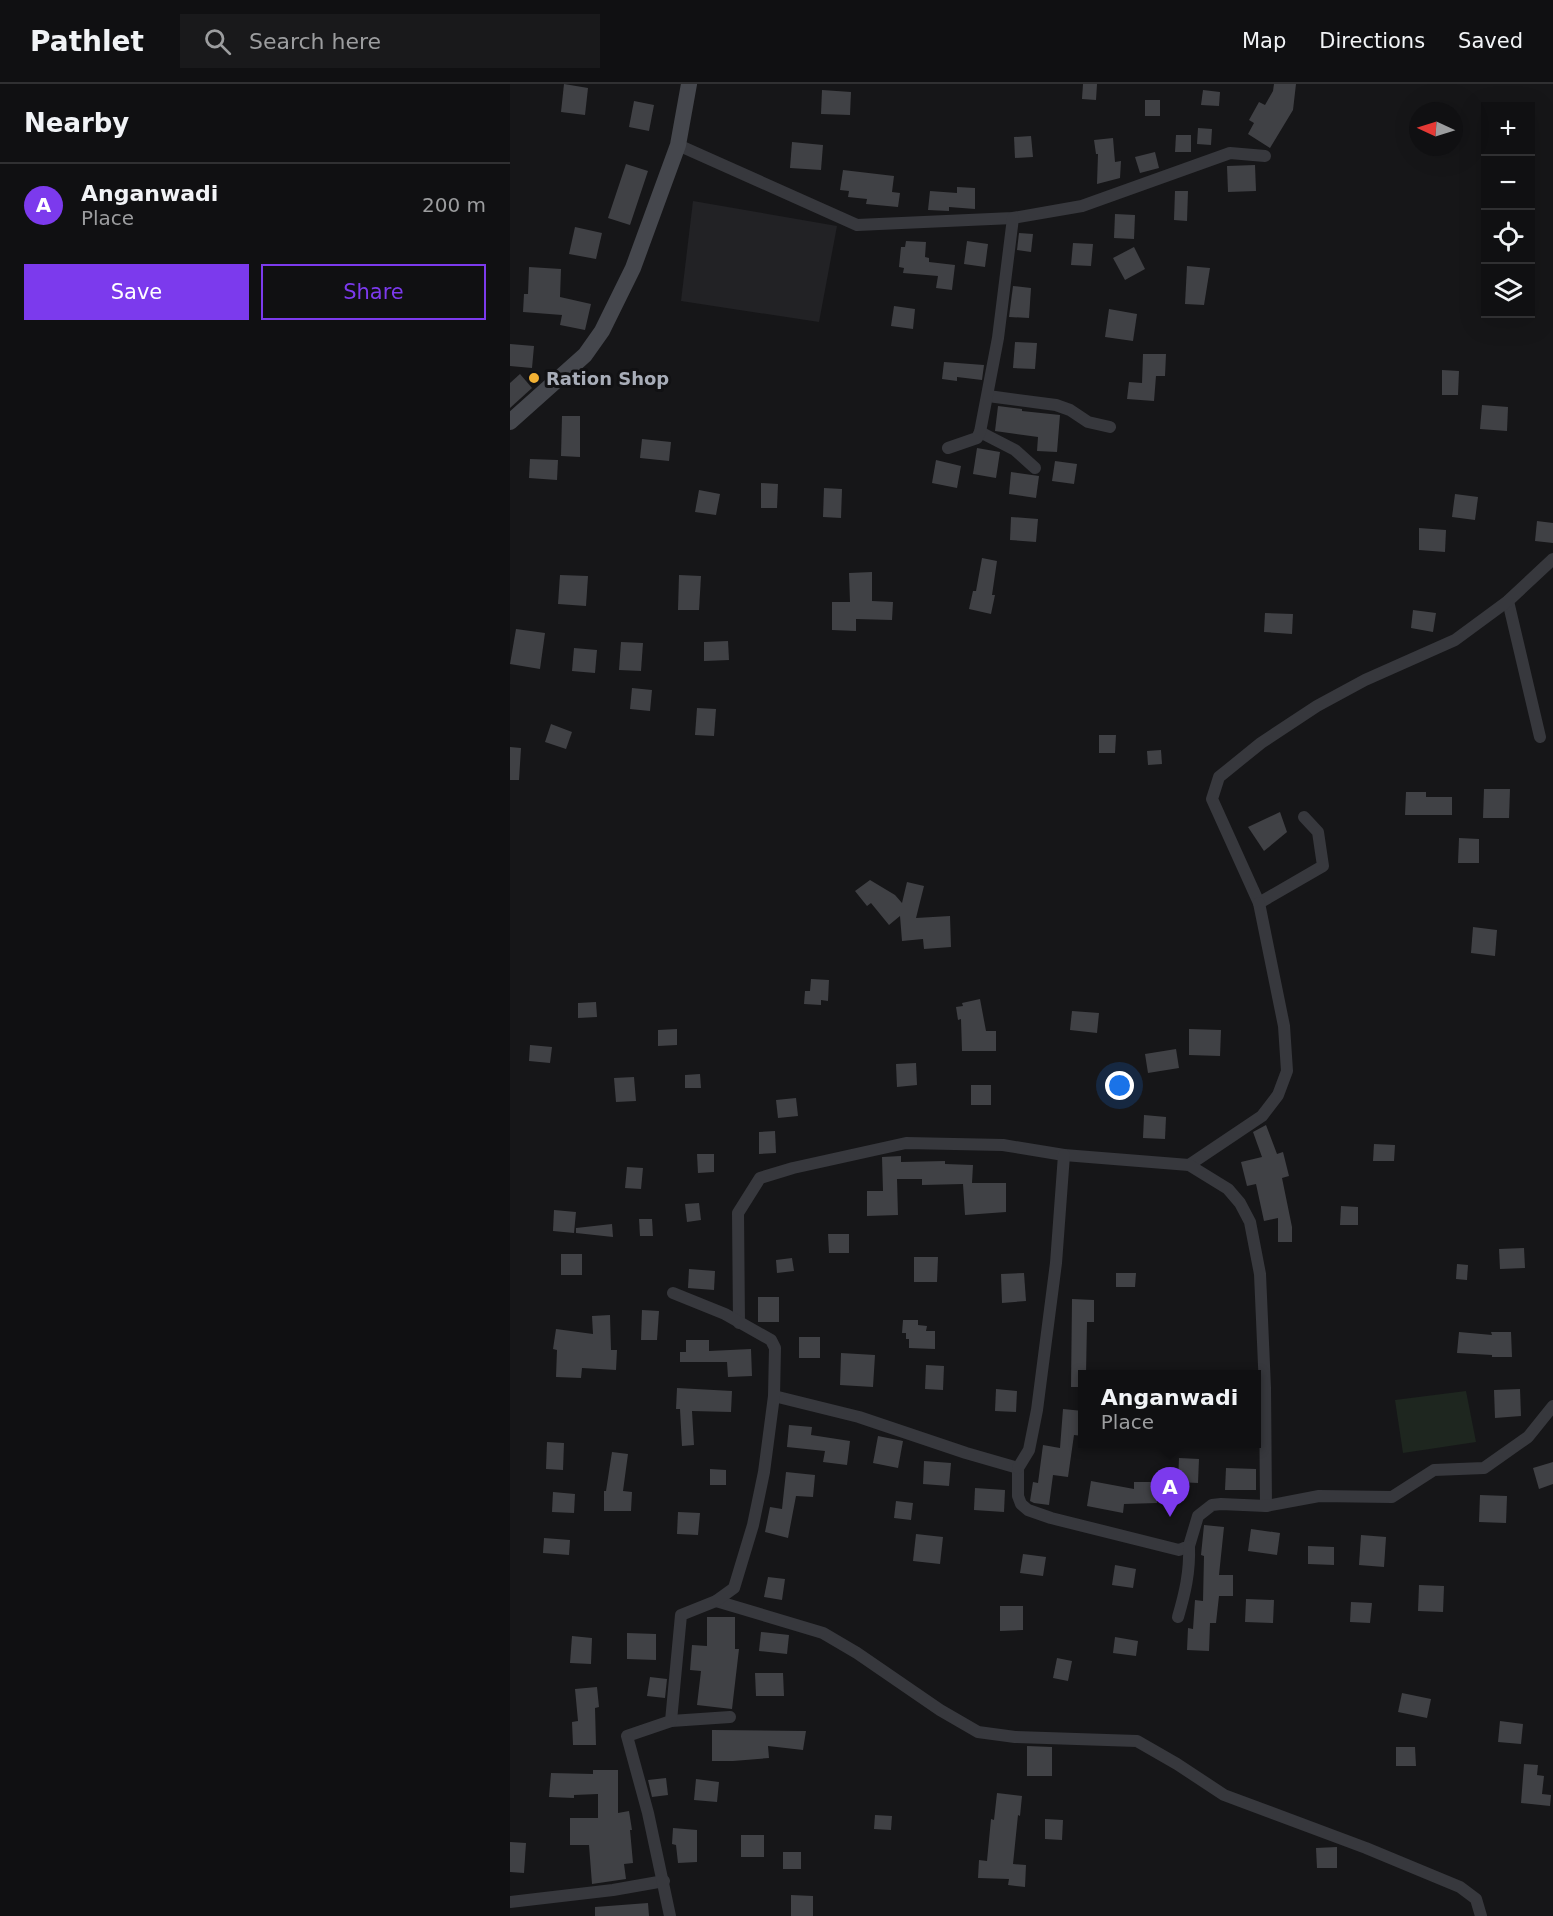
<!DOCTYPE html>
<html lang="en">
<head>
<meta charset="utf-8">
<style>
  :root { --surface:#101012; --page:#19191b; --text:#f1f3f6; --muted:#9c9d9f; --line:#303032; --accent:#7c3aed }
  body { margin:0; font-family:"DejaVu Sans",sans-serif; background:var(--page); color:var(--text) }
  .controls { position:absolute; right:18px; top:18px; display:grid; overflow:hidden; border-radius:0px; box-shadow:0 6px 24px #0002 }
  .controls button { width:54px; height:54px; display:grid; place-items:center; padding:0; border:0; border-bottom:2px solid var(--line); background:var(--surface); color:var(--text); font:30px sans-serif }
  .compass { position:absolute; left:899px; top:18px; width:54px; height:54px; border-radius:50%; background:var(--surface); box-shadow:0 6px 24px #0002; rotate:274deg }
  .you { position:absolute; left:610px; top:1002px; width:21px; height:21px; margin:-15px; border:4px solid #fff; border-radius:50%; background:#1a73e8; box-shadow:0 0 0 9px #1a73e833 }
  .badge { display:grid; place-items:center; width:39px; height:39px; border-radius:50%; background:var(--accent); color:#fff; font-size:20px; font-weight:700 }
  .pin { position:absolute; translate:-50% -50px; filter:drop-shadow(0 2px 3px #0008) }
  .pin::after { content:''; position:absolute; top:32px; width:21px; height:18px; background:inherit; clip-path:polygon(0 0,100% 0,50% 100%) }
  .popup { position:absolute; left:568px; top:1286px; width:183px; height:78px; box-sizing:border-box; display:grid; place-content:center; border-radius:0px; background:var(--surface); filter:drop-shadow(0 2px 4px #0005); font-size:20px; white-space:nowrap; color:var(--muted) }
  .popup b { font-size:22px; color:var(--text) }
  .popup::after { content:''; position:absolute; left:50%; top:100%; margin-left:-12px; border:12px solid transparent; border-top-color:var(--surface) }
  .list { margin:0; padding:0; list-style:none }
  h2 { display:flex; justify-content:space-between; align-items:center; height:78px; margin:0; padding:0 24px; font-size:26px }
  h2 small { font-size:20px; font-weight:400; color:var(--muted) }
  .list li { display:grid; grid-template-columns:39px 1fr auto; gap:18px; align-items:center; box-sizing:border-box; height:84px; padding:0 24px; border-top:2px solid var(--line) }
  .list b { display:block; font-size:22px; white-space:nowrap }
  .list p { margin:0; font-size:20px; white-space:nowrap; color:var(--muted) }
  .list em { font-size:20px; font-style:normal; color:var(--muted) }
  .actions { display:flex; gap:12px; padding:18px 24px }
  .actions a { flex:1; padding:14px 0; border:2px solid var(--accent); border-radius:0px; text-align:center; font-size:21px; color:var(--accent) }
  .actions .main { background:var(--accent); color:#fff }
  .icon { flex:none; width:33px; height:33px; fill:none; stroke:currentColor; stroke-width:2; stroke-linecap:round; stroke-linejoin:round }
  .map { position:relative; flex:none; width:1043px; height:1832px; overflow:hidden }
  header { display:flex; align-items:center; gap:36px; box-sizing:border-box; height:84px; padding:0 30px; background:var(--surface); border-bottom:2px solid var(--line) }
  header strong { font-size:28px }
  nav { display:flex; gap:33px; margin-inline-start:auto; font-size:21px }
  .search { width:420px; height:54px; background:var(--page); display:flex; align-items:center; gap:15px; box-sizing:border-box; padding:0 21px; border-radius:0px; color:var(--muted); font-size:22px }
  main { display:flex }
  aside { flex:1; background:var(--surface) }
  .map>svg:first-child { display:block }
  .built { fill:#222225 }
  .green { fill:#1e261f }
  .building { fill:#404145 }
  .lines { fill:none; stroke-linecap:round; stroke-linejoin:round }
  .minor { stroke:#37383d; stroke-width:12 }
  .secondary { stroke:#45474d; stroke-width:16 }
  .poi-dot { fill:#f2b134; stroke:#111113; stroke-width:2 }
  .labels { text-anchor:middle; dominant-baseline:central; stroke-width:6; stroke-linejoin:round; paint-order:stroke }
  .poi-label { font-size:18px; font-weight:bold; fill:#a8adb8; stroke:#111113; text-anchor:start }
</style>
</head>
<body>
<header>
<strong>Pathlet</strong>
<div class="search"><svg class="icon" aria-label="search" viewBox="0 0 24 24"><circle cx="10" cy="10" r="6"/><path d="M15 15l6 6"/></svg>Search here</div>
<nav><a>Map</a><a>Directions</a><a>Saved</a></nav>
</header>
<main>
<aside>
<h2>Nearby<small></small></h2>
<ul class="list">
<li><span class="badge">A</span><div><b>Anganwadi</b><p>Place</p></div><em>200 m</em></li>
</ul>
<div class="actions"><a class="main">Save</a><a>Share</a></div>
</aside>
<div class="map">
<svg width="1043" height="1832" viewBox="0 0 1043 1832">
  <rect width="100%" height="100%" fill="#161618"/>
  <polygon class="built" points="183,117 327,142 309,238 171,217"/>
  <polygon class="green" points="956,1307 966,1358 893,1369 885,1316"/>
  <g class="building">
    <polygon points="54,0 78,4 75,31 51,28"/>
    <polygon points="573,0 587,0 586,16 572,15"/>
    <polygon points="764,0 786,0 783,26 760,64 738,50 744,39 739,36 749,18 755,21 763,7"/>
    <polygon points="312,6 341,8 340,31 311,30"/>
    <polygon points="693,6 710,8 709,22 691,21"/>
    <rect x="635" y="16" width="15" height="16"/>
    <polygon points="124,17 144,21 139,47 119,43"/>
    <polygon points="688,44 702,45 701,61 687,60"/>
    <polygon points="666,51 681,51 681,68 665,68"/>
    <polygon points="521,52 523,73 505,74 504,53"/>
    <polygon points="603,54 605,78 611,77 610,94 587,100 588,70 586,70 584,56"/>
    <polygon points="282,58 313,61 311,86 280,84"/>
    <polygon points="645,68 649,84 630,89 625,73"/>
    <polygon points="116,80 138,87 120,141 98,134"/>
    <polygon points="745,81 746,107 718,108 717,82"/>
    <polygon points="333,86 384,92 382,108 390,109 388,123 356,120 357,115 338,113 339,107 330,106"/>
    <polygon points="447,103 465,104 465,125 439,123 439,127 418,126 420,107 447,109"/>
    <polygon points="665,107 678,107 677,137 664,136"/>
    <polygon points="605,130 625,131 624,155 604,154"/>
    <polygon points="65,143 92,149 86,175 59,170"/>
    <polygon points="509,149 523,150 521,168 507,166"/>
    <polygon points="396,157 416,158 415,173 419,174 419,178 445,181 442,206 426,204 428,192 393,189 394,184 389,183 391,163 395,163"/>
    <polygon points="457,157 478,160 475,183 454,180"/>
    <polygon points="563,159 583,160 581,182 561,181"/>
    <polygon points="624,163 635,185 615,196 603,174"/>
    <polygon points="677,182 700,184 694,221 675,220"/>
    <polygon points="19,183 51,185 50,213 81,220 75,246 50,241 52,231 13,228 14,210 18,210"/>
    <polygon points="503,202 521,204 519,234 499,233"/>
    <polygon points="384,222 405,225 403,245 381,242"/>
    <polygon points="599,225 627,230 623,257 595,253"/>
    <polygon points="505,258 527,259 525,285 503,284"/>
    <polygon points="0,260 24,262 22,284 0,282"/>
    <polygon points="633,270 656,270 655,292 646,292 644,317 617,315 619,298 632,299"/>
    <polygon points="434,278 474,281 472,296 447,293 447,297 432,295"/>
    <polygon points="932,286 949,287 948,311 932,311"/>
    <polygon points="10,290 22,304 0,324 0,299"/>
    <polygon points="972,321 998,323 997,347 970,345"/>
    <polygon points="488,322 512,325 512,327 550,331 547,368 527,367 528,353 485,347"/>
    <polygon points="52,332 70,332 70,373 51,372"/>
    <polygon points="132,355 161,358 159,377 130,374"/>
    <polygon points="467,364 490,368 486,394 463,390"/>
    <polygon points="20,375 48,376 47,396 19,394"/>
    <polygon points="426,376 451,382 447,404 422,399"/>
    <polygon points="545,377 567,380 564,400 542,397"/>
    <polygon points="501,388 529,392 526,414 499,410"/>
    <polygon points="251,399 268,400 267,424 251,424"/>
    <polygon points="314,404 332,405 331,434 313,433"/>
    <polygon points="189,406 210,410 206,431 185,428"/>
    <polygon points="945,410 968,413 965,436 942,433"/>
    <polygon points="501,433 528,435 526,458 500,456"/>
    <polygon points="1027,437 1043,439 1043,459 1025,457"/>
    <polygon points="909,444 936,446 935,468 909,466"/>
    <polygon points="472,474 487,477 482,511 485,511 481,530 459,525 463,507 466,507"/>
    <polygon points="362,488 362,517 383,518 382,536 346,535 346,547 322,546 322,518 340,518 339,489"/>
    <polygon points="50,491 78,492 76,522 48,520"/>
    <polygon points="169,491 191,492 189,526 168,526"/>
    <polygon points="903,526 926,529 923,548 901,544"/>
    <polygon points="755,529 783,530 782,550 754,548"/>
    <polygon points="6,545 35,549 30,585 0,580"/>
    <polygon points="218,557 219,576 194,577 194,558"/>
    <polygon points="111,558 133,559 131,587 109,586"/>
    <polygon points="64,564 87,566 85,589 62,587"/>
    <polygon points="122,604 142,606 140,627 120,625"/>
    <polygon points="187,624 206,625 204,652 185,651"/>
    <polygon points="41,640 62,648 56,665 35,658"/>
    <polygon points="589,651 606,651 605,669 589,669"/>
    <polygon points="0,663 11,664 9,696 0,696"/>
    <polygon points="651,666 652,680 638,681 637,667"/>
    <polygon points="974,705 1000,705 999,734 973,734"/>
    <polygon points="896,708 916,708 916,713 942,713 942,731 895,731"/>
    <polygon points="770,728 777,748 754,767 738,743"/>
    <polygon points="949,754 969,755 969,779 948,779"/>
    <polygon points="360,796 385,811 392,819 397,798 414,802 406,834 440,832 441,863 414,865 413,855 392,857 390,832 379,841 361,819 357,822 345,807"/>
    <polygon points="963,843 987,846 985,872 961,869"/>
    <polygon points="301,895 319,896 318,917 311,916 311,921 294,920 295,907 300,907"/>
    <polygon points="470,915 476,947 486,947 486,967 452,967 451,935 448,936 446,923 453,922 452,919"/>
    <polygon points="86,918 87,933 68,934 68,919"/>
    <polygon points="562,927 589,929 587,949 560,946"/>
    <polygon points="167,945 167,961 148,962 148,946"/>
    <polygon points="679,945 711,946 710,972 679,971"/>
    <polygon points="20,961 42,963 40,979 19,977"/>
    <polygon points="666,965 669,984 638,989 635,970"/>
    <polygon points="406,979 407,1001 387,1003 386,980"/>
    <polygon points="190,990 191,1004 175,1004 175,991"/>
    <polygon points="124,993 126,1017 106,1018 104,994"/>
    <rect x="461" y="1001" width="20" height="20"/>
    <polygon points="286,1014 288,1032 268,1034 266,1016"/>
    <polygon points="634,1031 656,1033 655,1055 633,1054"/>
    <polygon points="756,1041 767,1070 773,1068 779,1092 772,1094 782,1143 782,1158 768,1158 768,1134 754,1137 746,1100 737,1102 731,1078 752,1073 743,1048"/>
    <polygon points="265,1047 266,1069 249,1070 249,1048"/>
    <polygon points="864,1060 885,1061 884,1077 863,1077"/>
    <polygon points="187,1070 204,1070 204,1088 188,1089"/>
    <polygon points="391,1072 391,1078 435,1077 435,1080 463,1081 462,1099 496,1099 496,1128 455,1131 453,1100 412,1101 412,1095 387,1095 388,1131 357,1132 357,1107 373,1107 372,1073"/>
    <polygon points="117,1083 133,1084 131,1105 115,1104"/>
    <polygon points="189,1119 191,1136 177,1138 175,1120"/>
    <polygon points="831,1122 848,1123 848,1141 830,1141"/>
    <polygon points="44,1126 66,1128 64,1149 43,1147"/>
    <polygon points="129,1135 142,1135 143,1152 130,1152"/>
    <polygon points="102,1140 103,1153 66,1149 66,1144"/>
    <polygon points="318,1150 339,1150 339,1169 319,1169"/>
    <polygon points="1014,1164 1015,1184 990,1185 989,1165"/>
    <rect x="51" y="1170" width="21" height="21"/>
    <polygon points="404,1173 428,1173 427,1198 404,1198"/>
    <polygon points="282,1174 284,1187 267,1189 266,1176"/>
    <polygon points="947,1180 958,1181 957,1196 946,1195"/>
    <polygon points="179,1185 205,1187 204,1206 178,1204"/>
    <polygon points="514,1189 516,1217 492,1219 491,1190"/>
    <polygon points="606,1189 626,1189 625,1203 606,1203"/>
    <rect x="248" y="1213" width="21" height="25"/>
    <polygon points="562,1215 584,1216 584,1238 577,1238 576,1290 573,1290 573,1303 561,1303"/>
    <polygon points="132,1226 149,1227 147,1256 131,1256"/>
    <polygon points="100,1231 101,1266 107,1266 106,1286 72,1284 71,1294 46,1293 47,1266 43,1265 46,1245 83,1250 82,1232"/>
    <polygon points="393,1236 408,1236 408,1241 417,1242 416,1247 425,1247 425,1265 399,1264 399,1255 396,1255 396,1249 392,1249"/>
    <polygon points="949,1248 982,1251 981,1248 1001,1248 1002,1273 982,1273 982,1271 947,1269"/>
    <rect x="289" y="1253" width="21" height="21"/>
    <polygon points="176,1256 199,1256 199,1267 241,1265 242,1292 218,1293 217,1278 170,1278 170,1268 176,1268"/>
    <polygon points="331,1269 365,1271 363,1303 330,1301"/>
    <polygon points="416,1281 434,1282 433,1306 415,1305"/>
    <polygon points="167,1304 222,1307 221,1328 182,1327 184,1361 172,1362 170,1325 166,1325"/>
    <polygon points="486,1305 507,1307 506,1328 485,1327"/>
    <polygon points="1010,1305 1011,1332 985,1334 984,1306"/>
    <polygon points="553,1325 573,1327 573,1352 564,1351 558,1393 543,1391 539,1421 524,1419 520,1417 523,1398 528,1399 533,1361 550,1364"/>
    <polygon points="279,1341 302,1343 301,1351 340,1357 337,1381 313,1378 315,1367 277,1363"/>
    <polygon points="368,1352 393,1357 388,1384 363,1379"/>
    <polygon points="37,1358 54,1359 53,1386 36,1385"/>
    <polygon points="102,1368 118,1370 113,1407 122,1408 121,1427 94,1427 94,1407 96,1407"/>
    <polygon points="669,1374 689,1375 688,1399 668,1398"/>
    <polygon points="414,1377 441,1379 439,1402 413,1400"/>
    <polygon points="1043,1378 1043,1400 1029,1405 1023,1384"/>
    <polygon points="716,1384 746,1385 746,1406 715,1406"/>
    <polygon points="200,1385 216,1386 216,1401 200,1401"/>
    <polygon points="276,1388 305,1391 303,1413 286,1412 278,1454 255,1448 260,1423 272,1425"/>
    <polygon points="581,1397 624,1405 624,1398 646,1398 647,1419 614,1420 613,1429 577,1422"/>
    <polygon points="465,1404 495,1406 494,1428 464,1426"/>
    <polygon points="43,1408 65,1410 64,1429 42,1428"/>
    <polygon points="970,1411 997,1412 996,1439 969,1438"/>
    <polygon points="386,1417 403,1419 401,1436 384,1434"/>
    <polygon points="168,1428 190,1429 188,1451 167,1450"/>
    <polygon points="694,1441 714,1443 709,1491 723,1491 723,1512 709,1512 706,1539 700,1539 699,1567 677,1566 678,1544 683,1545 685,1516 693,1517 694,1472 691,1471"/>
    <polygon points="741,1445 770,1449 767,1471 738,1467"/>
    <polygon points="406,1450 433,1453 430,1480 403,1477"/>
    <polygon points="851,1451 876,1453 874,1483 849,1481"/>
    <polygon points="34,1454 60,1456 59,1471 33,1469"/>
    <polygon points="798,1462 824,1463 824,1481 798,1480"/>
    <polygon points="513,1470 536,1473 533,1492 510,1489"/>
    <polygon points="605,1481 626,1485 623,1504 602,1501"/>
    <polygon points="258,1493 275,1495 272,1516 254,1513"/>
    <polygon points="909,1501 934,1502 933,1528 908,1527"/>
    <polygon points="736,1515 764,1516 763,1539 735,1538"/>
    <polygon points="841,1518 862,1519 860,1539 840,1538"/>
    <polygon points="490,1522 513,1522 513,1546 490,1547"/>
    <polygon points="197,1533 225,1533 225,1565 229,1565 222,1625 187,1621 191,1587 180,1586 182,1561 197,1562"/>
    <polygon points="251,1548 279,1551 277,1570 249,1567"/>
    <polygon points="117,1549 146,1550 146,1576 117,1575"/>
    <polygon points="62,1552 82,1554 81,1580 60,1579"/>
    <polygon points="605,1553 628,1557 626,1572 603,1569"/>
    <polygon points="547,1574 562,1577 558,1597 543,1594"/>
    <polygon points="245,1589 273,1589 274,1612 246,1612"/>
    <polygon points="140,1593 157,1595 155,1614 137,1612"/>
    <polygon points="87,1603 89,1623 85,1624 86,1661 63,1661 62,1638 68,1637 65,1605"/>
    <polygon points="892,1609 921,1615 917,1634 888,1628"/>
    <polygon points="990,1637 1013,1640 1011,1660 988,1658"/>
    <polygon points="202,1646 296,1647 293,1666 258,1662 259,1674 223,1677 202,1677"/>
    <polygon points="517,1662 542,1663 542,1692 517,1692"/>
    <polygon points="886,1663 905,1663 906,1682 886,1682"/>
    <polygon points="1014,1680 1028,1681 1027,1691 1034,1692 1032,1710 1041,1711 1040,1722 1011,1719"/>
    <polygon points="83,1686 108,1686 108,1729 119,1727 122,1746 120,1746 123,1779 114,1780 116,1795 82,1800 79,1761 60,1761 60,1734 88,1734 88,1710 64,1711 64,1714 39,1713 41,1689 83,1690"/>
    <polygon points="156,1694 158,1711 142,1713 138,1696"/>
    <polygon points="186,1695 209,1698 207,1718 184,1716"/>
    <polygon points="487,1709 512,1712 510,1732 508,1731 503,1780 516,1781 515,1803 498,1801 499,1795 468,1794 469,1776 477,1777 481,1735 484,1736"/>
    <polygon points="365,1731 382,1732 381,1746 364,1745"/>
    <polygon points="535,1735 553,1736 552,1756 535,1755"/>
    <polygon points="163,1744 187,1746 187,1778 168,1779 166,1761 162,1760"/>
    <rect x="231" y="1751" width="23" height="22"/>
    <polygon points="0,1758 16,1759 14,1789 0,1788"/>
    <polygon points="827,1763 827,1784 807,1784 806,1764"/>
    <rect x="273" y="1768" width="18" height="17"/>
    <polygon points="281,1811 303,1812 303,1832 281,1832"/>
    <polygon points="138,1819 139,1832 85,1832 85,1823"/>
  </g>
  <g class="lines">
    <g class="minor">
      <polyline points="168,61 347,141 503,134 572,122 720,69 755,72"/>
      <polyline points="478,312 546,321 560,326 578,338 600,343"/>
      <polyline points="470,348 505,366 525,384"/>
      <polyline points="438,364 467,354 470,348 488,254 503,134"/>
      <polyline points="998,517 1030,653"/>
      <polyline points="794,733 808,748 813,782 749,819 702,715 709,693 751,659 807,622 855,596 945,556 998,517 1043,475"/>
      <polyline points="679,1081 752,1032 768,1011 777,987 774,942 749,819"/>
      <polyline points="229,1239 228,1129 250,1094 283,1084 396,1059 493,1061 554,1071 679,1081 718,1105 730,1119 740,1138 750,1190 755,1304 756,1422"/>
      <polyline points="264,1312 349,1333 456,1369 508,1384 508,1412 511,1420 518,1426 541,1434 669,1466 679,1462 688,1432 702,1421 711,1420 756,1422 809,1412 882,1413 924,1386 974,1384 1018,1353 1043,1322"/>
      <polyline points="508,1384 519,1366 527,1326 546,1179 554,1071"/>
      <polyline points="206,1517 313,1549 347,1569 430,1626 468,1648 505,1653 627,1657 667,1680 714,1711 856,1764 950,1803 966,1815 971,1832"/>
      <path d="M 668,1533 C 675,1509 680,1488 679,1462"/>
      <polyline points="161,1637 220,1633"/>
      <polyline points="0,1818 103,1806 154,1797"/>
      <polyline points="160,1832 138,1729 117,1652 161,1637 171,1531 206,1517 224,1504 243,1441 254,1388 264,1312 265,1264 261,1256 215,1230 163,1209"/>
    </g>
    <polyline class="secondary" points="0,338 75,271 92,247 123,184 168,61 179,0"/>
  </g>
  <circle class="poi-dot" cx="24" cy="294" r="6"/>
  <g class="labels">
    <g class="poi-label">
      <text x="36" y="294">Ration Shop</text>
    </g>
  </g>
</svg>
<div class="controls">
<button>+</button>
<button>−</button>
<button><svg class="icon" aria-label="locate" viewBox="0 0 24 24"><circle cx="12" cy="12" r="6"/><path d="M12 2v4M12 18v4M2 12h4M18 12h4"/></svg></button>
<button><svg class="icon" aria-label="layers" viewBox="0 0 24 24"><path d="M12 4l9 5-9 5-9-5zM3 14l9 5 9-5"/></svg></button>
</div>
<svg class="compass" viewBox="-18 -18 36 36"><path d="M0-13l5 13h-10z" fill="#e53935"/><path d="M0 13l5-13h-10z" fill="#9c9d9f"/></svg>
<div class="you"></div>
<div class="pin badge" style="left:660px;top:1433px">A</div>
<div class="popup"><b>Anganwadi</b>Place</div>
</div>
</main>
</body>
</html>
